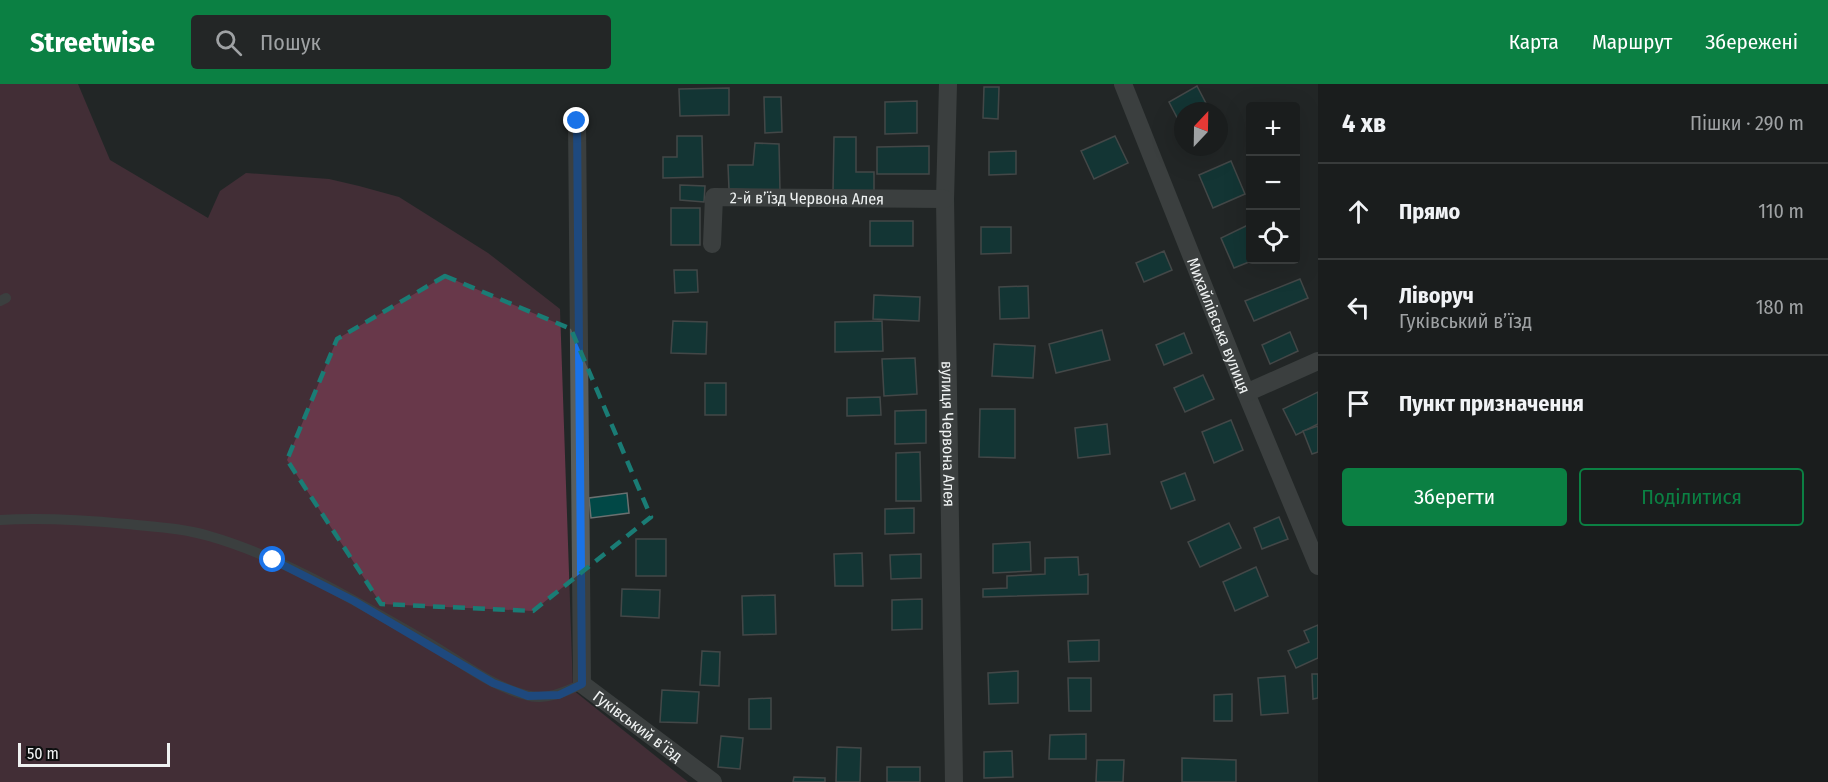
<!DOCTYPE html>
<html lang="uk">
<head>
<meta charset="utf-8">
<style>
  :root { --surface:#1a1d1d; --page:#232626; --text:#f1f3f6; --muted:#9fa2a4; --line:#383b3b; --accent:#0b8043 }
  body { margin:0; font-family:"Fira Sans Condensed",sans-serif; background:var(--page); color:var(--text) }
  .controls { position:absolute; right:18px; top:18px; display:grid; overflow:hidden; border-radius:6px; box-shadow:0 6px 24px #0002 }
  .controls button { width:54px; height:54px; display:grid; place-items:center; padding:0; border:0; border-bottom:2px solid var(--line); background:var(--surface); color:var(--text); font:30px sans-serif }
  .compass { position:absolute; left:1174px; top:18px; width:54px; height:54px; border-radius:50%; background:var(--surface); box-shadow:0 6px 24px #0002; rotate:22deg }
  .scale { position:absolute; left:18px; bottom:15px; width:152px; box-sizing:border-box; padding-left:6px; border:3px solid #eff2f2; border-top:0; font-size:16px; line-height:21px; white-space:nowrap; color:#eff2f2; -webkit-text-stroke:4px #0d0f0f; paint-order:stroke }
  .stop { position:absolute; width:18px; height:18px; margin:-14px; border:4px solid #1a73e8; border-radius:50%; background:#fff }
  .stop.end { background:#1a73e8; border-color:#fff; box-shadow:0 2px 6px #0008 }
  .list { margin:0; padding:0; list-style:none }
  h2 { display:flex; justify-content:space-between; align-items:center; height:78px; margin:0; padding:0 24px; font-size:26px }
  h2 small { font-size:20px; font-weight:400; color:var(--muted) }
  .list li { display:grid; grid-template-columns:39px 1fr auto; gap:18px; align-items:center; box-sizing:border-box; height:96px; padding:0 24px; border-top:2px solid var(--line) }
  .list b { display:block; font-size:22px; white-space:nowrap }
  .list p { margin:0; font-size:20px; white-space:nowrap; color:var(--muted) }
  .list em { font-size:20px; font-style:normal; color:var(--muted) }
  .actions { display:flex; gap:12px; padding:18px 24px }
  .actions a { flex:1; padding:14px 0; border:2px solid var(--accent); border-radius:6px; text-align:center; font-size:21px; color:var(--accent) }
  .actions .main { background:var(--accent); color:#fff }
  .icon { flex:none; width:33px; height:33px; fill:none; stroke:currentColor; stroke-width:2; stroke-linecap:round; stroke-linejoin:round }
  .map { position:relative; flex:none; width:1318px; height:698px; overflow:hidden }
  header { display:flex; align-items:center; gap:36px; box-sizing:border-box; height:84px; padding:0 30px; background:var(--accent); color:#fff }
  header strong { font-size:28px }
  nav { display:flex; gap:33px; margin-inline-start:auto; font-size:21px }
  .search { width:420px; height:54px; background:var(--page); display:flex; align-items:center; gap:15px; box-sizing:border-box; padding:0 21px; border-radius:6px; color:var(--muted); font-size:22px }
  main { display:flex }
  aside { flex:1; background:var(--surface) }
  .map>svg:first-child { display:block }
  .green { fill:#68384a }
  .building { fill:#014846; stroke:#6b7070; stroke-width:1.5 }
  .lines { fill:none; stroke-linecap:round; stroke-linejoin:round }
  .lane { stroke:#595e5d; stroke-width:10 }
  .street { stroke:#595e5d; stroke-width:18 }
  .route { stroke:#1a73e8; stroke-width:8 }
  .marked { fill:none; stroke:#1a7c75; stroke-width:4.5; stroke-dasharray:12 8; stroke-linejoin:round }
  .labels { text-anchor:middle; dominant-baseline:central; stroke-width:6; stroke-linejoin:round; paint-order:stroke }
  .street-label { font-size:16px; fill:#eff2f2; stroke:#0d0f0f }
</style>
</head>
<body>
<header>
<strong>Streetwise</strong>
<div class="search"><svg class="icon" aria-label="search" viewBox="0 0 24 24"><circle cx="10" cy="10" r="6"/><path d="M15 15l6 6"/></svg>Пошук</div>
<nav><a>Карта</a><a>Маршрут</a><a>Збережені</a></nav>
</header>
<main>
<div class="map">
<svg width="1318" height="698" viewBox="0 0 1318 698">
  <rect width="100%" height="100%" fill="#222727"/>
  <polygon class="green" points="0,0 78,0 110,76 208,134 220,107 246,89 329,95 359,102 399,113 488,169 560,225 573,606 688,698 0,698"/>
  <g class="building">
    <polygon points="1197,2 1210,27 1183,27 1182,43 1169,18"/>
    <polygon points="984,3 999,3 998,35 983,34"/>
    <polygon points="729,4 729,31 680,32 679,5"/>
    <polygon points="764,13 781,13 782,48 765,49"/>
    <polygon points="917,17 917,49 885,50 885,18"/>
    <polygon points="677,52 702,52 703,93 663,94 663,73 677,73"/>
    <polygon points="1115,52 1128,79 1094,95 1081,67"/>
    <polygon points="834,53 856,53 856,88 874,88 874,108 833,107"/>
    <polygon points="755,59 779,60 780,107 729,105 728,81 753,81"/>
    <polygon points="929,62 929,90 877,90 877,63"/>
    <polygon points="1016,67 1016,90 989,91 989,68"/>
    <polygon points="1231,77 1245,110 1213,124 1199,91"/>
    <polygon points="680,101 705,102 704,118 680,116"/>
    <rect x="671" y="124" width="29" height="37"/>
    <rect x="870" y="137" width="43" height="25"/>
    <polygon points="1250,140 1250,176 1254,176 1234,184 1221,154"/>
    <polygon points="981,143 1011,143 1011,169 981,170"/>
    <polygon points="1164,167 1172,186 1144,198 1136,179"/>
    <polygon points="674,186 697,186 698,208 675,209"/>
    <polygon points="1300,195 1308,214 1254,237 1245,217"/>
    <polygon points="1028,202 1029,234 1000,235 999,203"/>
    <polygon points="874,211 920,213 919,237 873,235"/>
    <polygon points="673,237 707,238 706,270 671,269"/>
    <polygon points="882,237 883,267 835,268 835,238"/>
    <polygon points="1102,246 1110,276 1056,289 1049,260"/>
    <polygon points="1290,248 1298,267 1270,280 1262,261"/>
    <polygon points="1184,249 1192,269 1164,281 1156,261"/>
    <polygon points="994,260 1035,262 1033,294 992,292"/>
    <polygon points="915,274 917,310 884,312 882,275"/>
    <polygon points="1203,291 1214,315 1185,328 1174,304"/>
    <rect x="705" y="299" width="21" height="32"/>
    <polygon points="1318,308 1318,340 1296,351 1283,325"/>
    <polygon points="880,313 881,331 847,332 847,314"/>
    <polygon points="980,325 1015,325 1015,374 979,373"/>
    <polygon points="926,326 926,359 895,360 895,327"/>
    <polygon points="1231,336 1243,366 1214,379 1202,348"/>
    <polygon points="1107,340 1110,370 1078,374 1075,344"/>
    <polygon points="1318,342 1318,368 1312,370 1303,347"/>
    <polygon points="920,368 921,417 896,417 896,369"/>
    <polygon points="1185,389 1195,416 1171,425 1161,398"/>
    <polygon points="627,409 629,429 591,434 589,414"/>
    <polygon points="914,424 914,449 885,450 885,425"/>
    <polygon points="1279,433 1288,455 1262,465 1254,444"/>
    <polygon points="1229,439 1241,464 1200,483 1188,458"/>
    <rect x="636" y="455" width="30" height="37"/>
    <polygon points="1030,458 1031,487 993,489 993,460"/>
    <polygon points="862,469 863,502 835,502 834,470"/>
    <polygon points="921,470 921,494 891,495 890,471"/>
    <polygon points="1078,473 1079,491 1088,490 1088,510 983,513 983,505 1007,504 1007,492 1045,490 1045,474"/>
    <polygon points="1256,483 1268,512 1235,527 1223,498"/>
    <polygon points="622,505 660,506 659,534 621,532"/>
    <polygon points="775,511 776,550 743,551 742,512"/>
    <polygon points="922,515 922,545 892,546 892,516"/>
    <polygon points="1318,541 1318,574 1296,584 1288,567 1309,558 1304,547"/>
    <polygon points="1099,556 1099,577 1069,578 1068,557"/>
    <polygon points="702,567 720,568 719,602 700,601"/>
    <polygon points="1018,587 1018,619 989,620 988,589"/>
    <polygon points="1312,590 1318,590 1318,614 1313,615"/>
    <polygon points="1285,592 1288,629 1261,631 1258,594"/>
    <polygon points="1068,594 1091,594 1091,627 1069,627"/>
    <polygon points="662,606 699,608 697,639 660,638"/>
    <polygon points="1232,610 1232,637 1214,637 1214,611"/>
    <polygon points="771,614 771,645 749,645 749,615"/>
    <polygon points="1086,650 1086,675 1049,675 1050,651"/>
    <polygon points="721,652 743,654 740,685 718,683"/>
    <polygon points="837,663 861,664 860,698 836,698"/>
    <polygon points="1012,667 1013,693 984,694 984,668"/>
    <polygon points="1182,674 1236,676 1236,698 1182,698"/>
    <polygon points="1097,676 1124,676 1123,698 1096,698"/>
    <rect x="887" y="683" width="33" height="15"/>
    <polygon points="794,693 825,694 825,698 793,698"/>
  </g>
  <g class="lines">
    <g class="lane">
      <polyline points="0,217 6,214"/>
      <path d="M 0,436 C 43,433 85,436 127,440 C 155,443 182,444 209,452 C 286,474 364,522 434,562 C 464,580 491,602 526,611 C 545,617 565,608 582,600"/>
    </g>
    <g class="street">
      <path id="s1" d="M 948,0 L 945,115 L 954,698"/>
      <path id="s2" d="M 1123,0 L 1246,309 L 1318,482"/>
      <path id="s3" d="M 577,37 L 582,600 L 713,698"/>
      <path id="s4" d="M 712,160 L 714,113 L 945,115"/>
      <polyline points="1246,309 1318,277"/>
    </g>
  </g>
  <g class="lines">
    <polyline class="route" points="273,476 354,517 493,599 528,612 559,611 582,600 577,37"/>
  </g>
  <path d="M0 0H1318V698H0ZM 445,192 L 571,245 L 651,433 L 533,527 L 381,520 L 287,376 L 337,255 Z" fill="#222727" fill-opacity=".55" fill-rule="evenodd"/>
  <path class="marked" d="M 445,192 L 571,245 L 651,433 L 533,527 L 381,520 L 287,376 L 337,255 Z"/>
  <g class="labels">
    <g class="street-label">
      <text stroke="none"><textPath href="#s4" startOffset="140">2-й в’їзд Червона Алея</textPath></text>
      <text stroke="none"><textPath href="#s2" startOffset="260">Михайлівська вулиця</textPath></text>
      <text stroke="none"><textPath href="#s1" startOffset="350">вулиця Червона Алея</textPath></text>
      <text stroke="none"><textPath href="#s3" startOffset="633">Гуківський в’їзд</textPath></text>
    </g>
  </g>
</svg>
<div class="controls">
<button>+</button>
<button>−</button>
<button><svg class="icon" aria-label="locate" viewBox="0 0 24 24"><circle cx="12" cy="12" r="6"/><path d="M12 2v4M12 18v4M2 12h4M18 12h4"/></svg></button>
</div>
<svg class="compass" viewBox="-18 -18 36 36"><path d="M0-13l5 13h-10z" fill="#e53935"/><path d="M0 13l5-13h-10z" fill="#9fa2a4"/></svg>
<div class="scale">50 m</div>
<div class="stop" style="left:273px;top:476px"></div>
<div class="stop end" style="left:577px;top:37px"></div>
</div>
<aside>
<h2>4 хв<small>Пішки · 290 m</small></h2>
<ul class="list">
<li><svg class="icon" aria-label="ahead" viewBox="0 0 24 24"><path d="M12 20V5M6 11l6-6 6 6"/></svg><div><b>Прямо</b></div><em>110 m</em></li>
<li><svg class="icon" aria-label="left" viewBox="0 0 24 24"><path d="M17 20v-9H6M10 6l-5 5 5 5"/></svg><div><b>Ліворуч</b><p>Гуківський в’їзд</p></div><em>180 m</em></li>
<li><svg class="icon" aria-label="arrive" viewBox="0 0 24 24"><path d="M6 21V4h12l-3 4 3 4H6"/></svg><div><b>Пункт призначення</b></div></li>
</ul>
<div class="actions"><a class="main">Зберегти</a><a>Поділитися</a></div>
</aside>
</main>
</body>
</html>
